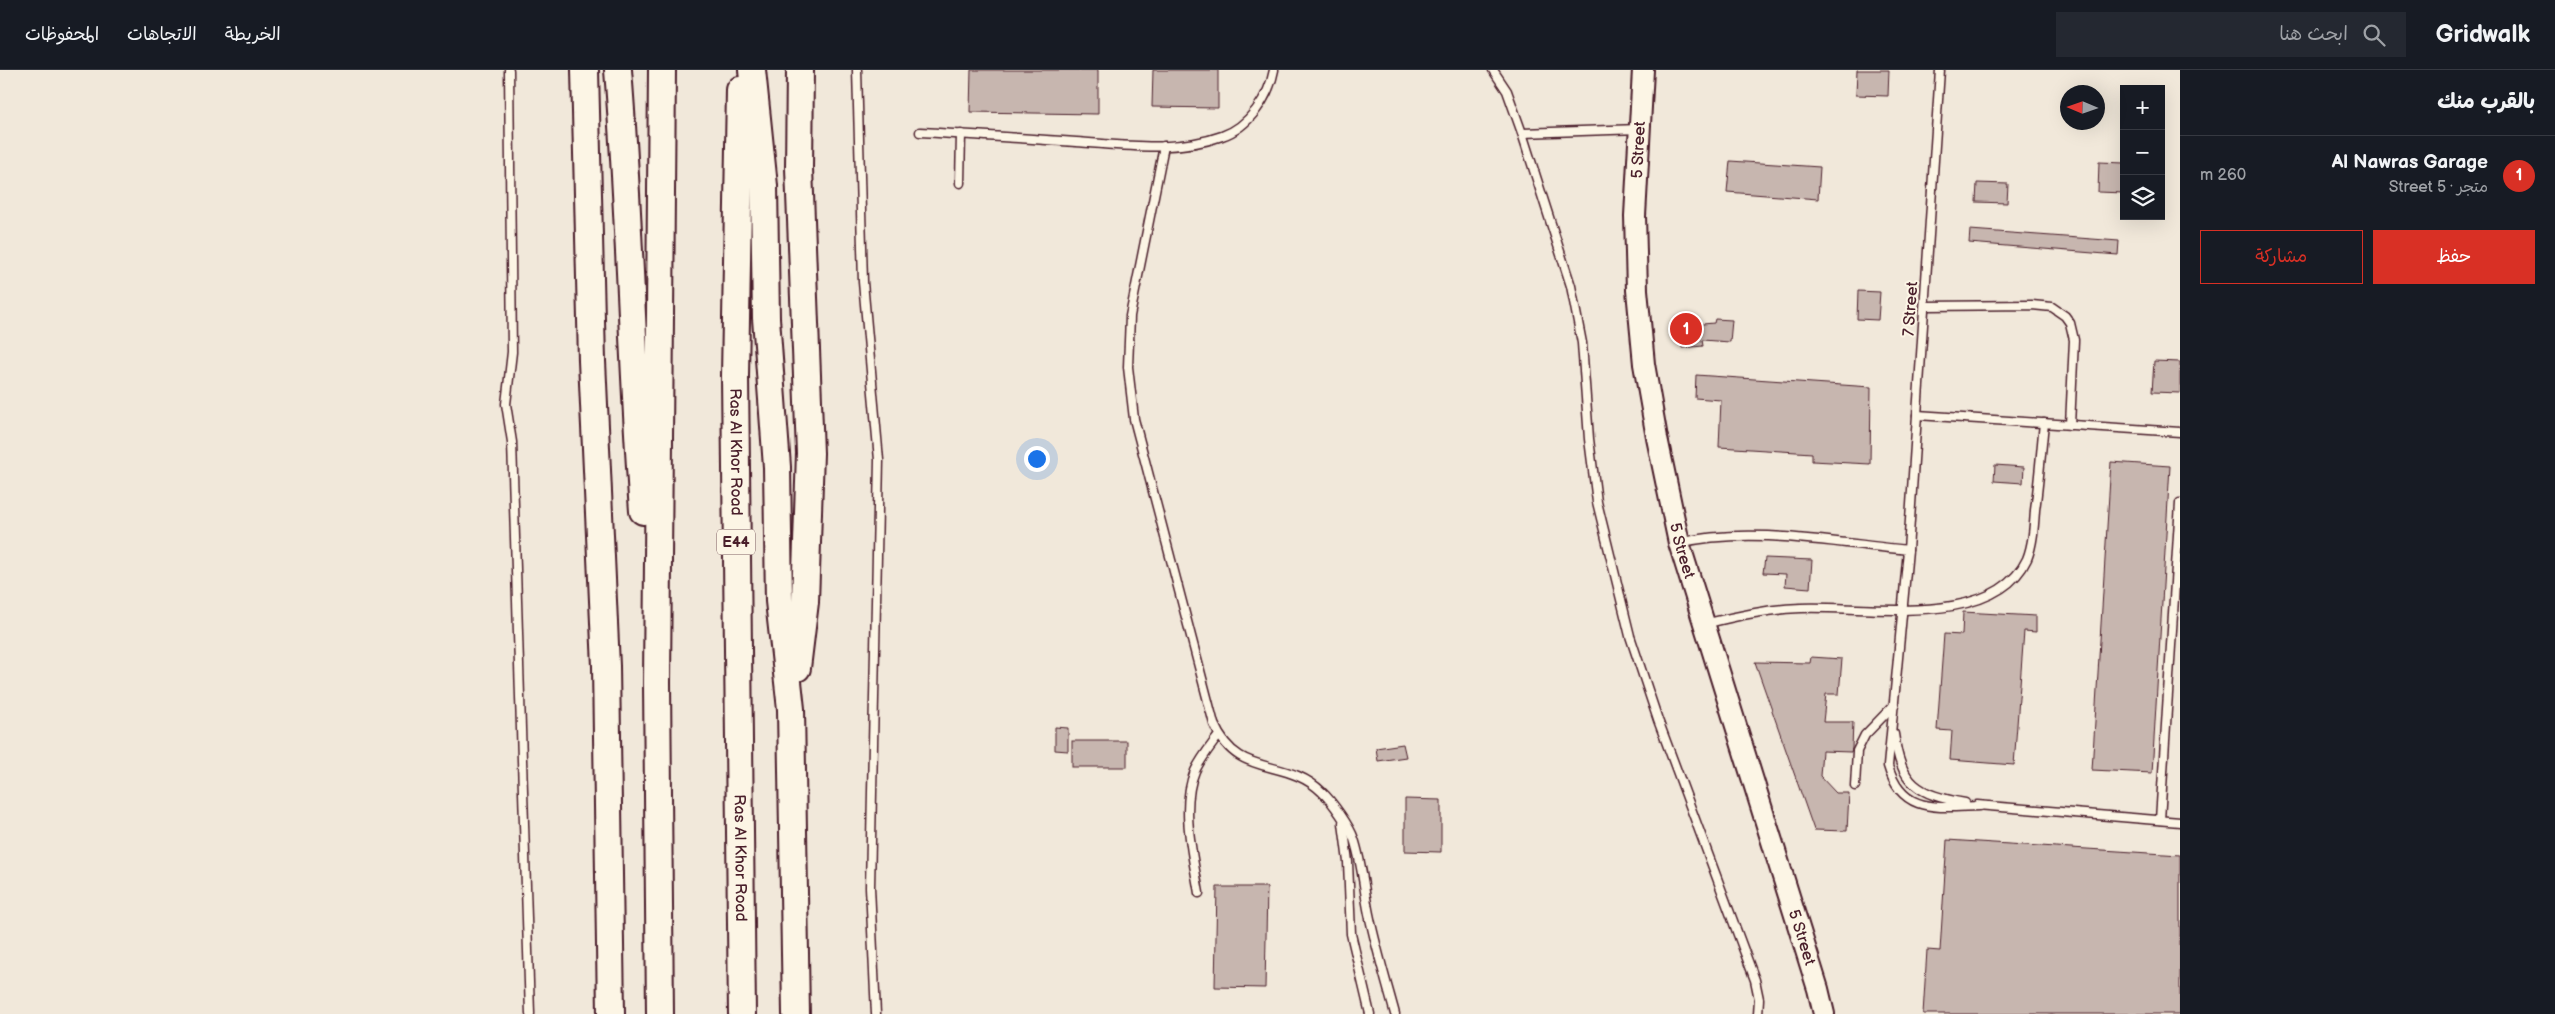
<!DOCTYPE html>
<html lang="ar">
<head>
<meta charset="utf-8">
<style>
  :root { --surface:#171b24; --page:#242831; --text:#f1f3f6; --muted:#9ea1a6; --line:#363941; --accent:#d93025 }
  body { margin:0; font-family:"Balsamiq Sans","Playpen Sans Arabic",sans-serif; background:var(--page); color:var(--text); direction:rtl }
  .controls { position:absolute; right:15px; top:15px; display:grid; overflow:hidden; border-radius:0px; box-shadow:0 5px 20px #0002 }
  .controls button { width:45px; height:45px; display:grid; place-items:center; padding:0; border:0; border-bottom:1px solid var(--line); background:var(--surface); color:var(--text); font:25px sans-serif }
  .compass { position:absolute; left:2060px; top:15px; width:45px; height:45px; border-radius:50%; background:var(--surface); box-shadow:0 5px 20px #0002; rotate:272deg }
  .you { position:absolute; left:1036px; top:388px; width:18px; height:18px; margin:-12px; border:4px solid #fff; border-radius:50%; background:#1a73e8; box-shadow:0 0 0 8px #1a73e833 }
  .badge { display:grid; place-items:center; width:32px; height:32px; border-radius:50%; background:var(--accent); color:#fff; font-size:16px; font-weight:700 }
  .pin { position:absolute; translate:-50% -50%; border:2px solid #fff; box-shadow:0 1px 5px #0006 }
  .list { margin:0; padding:0; list-style:none }
  h2 { display:flex; justify-content:space-between; align-items:center; height:65px; margin:0; padding:0 20px; font-size:21px }
  h2 small { font-size:16px; font-weight:400; color:var(--muted) }
  .list li { display:grid; grid-template-columns:32px 1fr auto; gap:15px; align-items:center; box-sizing:border-box; height:80px; padding:0 20px; border-top:1px solid var(--line) }
  .list b { display:block; font-size:19px; white-space:nowrap }
  .list p { margin:0; font-size:16px; white-space:nowrap; color:var(--muted) }
  .list em { font-size:16px; font-style:normal; color:var(--muted) }
  .actions { display:flex; gap:10px; padding:15px 20px }
  .actions a { flex:1; padding:11px 0; border:1px solid var(--accent); border-radius:0px; text-align:center; font-size:18px; color:var(--accent) }
  .actions .main { background:var(--accent); color:#fff }
  .icon { flex:none; width:28px; height:28px; fill:none; stroke:currentColor; stroke-width:2; stroke-linecap:round; stroke-linejoin:round }
  .map { position:relative; flex:none; width:2180px; height:944px; overflow:hidden; direction:ltr }
  header { display:flex; align-items:center; gap:30px; box-sizing:border-box; height:70px; padding:0 25px; background:var(--surface); border-bottom:1px solid var(--line) }
  header strong { font-size:24px }
  nav { display:flex; gap:28px; margin-inline-start:auto; font-size:18px }
  .search { width:350px; height:45px; background:var(--page); display:flex; align-items:center; gap:12px; box-sizing:border-box; padding:0 18px; border-radius:0px; color:var(--muted); font-size:19px }
  main { display:flex }
  aside { flex:1; background:var(--surface) }
  .map>svg:first-child { display:block }
  .building { fill:#c7b6af; stroke:#4a1f2b }
  .lines { fill:none; stroke-linecap:round; stroke-linejoin:round }
  .lane-casing { stroke:#4a1f2b; stroke-width:11 }
  .secondary-casing { stroke:#4a1f2b; stroke-width:24 }
  .highway-casing { stroke:#4a1f2b; stroke-width:30 }
  .lane { stroke:#fcf5e5; stroke-width:8 }
  .secondary { stroke:#fcf5e5; stroke-width:20 }
  .highway { stroke:#fcf5e5; stroke-width:26 }
  .labels { text-anchor:middle; dominant-baseline:central; stroke-width:4; stroke-linejoin:round; paint-order:stroke }
  .shield { fill:#fcf5e5; stroke:#7f5f63; stroke-width:1 }
  .shield-label { font-size:15px; font-weight:bold; fill:#4a1f2b }
  .street-label { font-size:16px; fill:#4a1f2b; stroke:#fcf5e5 }
</style>
</head>
<body>
<header>
<strong>Gridwalk</strong>
<div class="search"><svg class="icon" aria-label="search" viewBox="0 0 24 24"><circle cx="10" cy="10" r="6"/><path d="M15 15l6 6"/></svg>ابحث هنا</div>
<nav><a>الخريطة</a><a>الاتجاهات</a><a>المحفوظات</a></nav>
</header>
<main>
<aside>
<h2>بالقرب منك<small></small></h2>
<ul class="list">
<li><span class="badge">1</span><div><b>Al Nawras Garage</b><p>متجر · 5 Street</p></div><em>260 m</em></li>
</ul>
<div class="actions"><a class="main">حفظ</a><a>مشاركة</a></div>
</aside>
<div class="map">
<svg width="2180" height="944" viewBox="0 0 2180 944">
  <rect width="100%" height="100%" fill="#f1e8da"/>
  <filter id="ink" filterUnits="userSpaceOnUse"><feTurbulence type="fractalNoise" baseFrequency=".02" numOctaves="2"/><feDisplacementMap in="SourceGraphic" scale="10" xChannelSelector="R" yChannelSelector="G"/><feConvolveMatrix kernelMatrix="1 2 1 2 8 2 1 2 1" color-interpolation-filters="sRGB"/></filter>
  <g filter="url(#ink)">
    <g class="building">
      <polygon points="971,0 1098,0 1098,44 970,42"/>
      <polygon points="1153,0 1218,0 1218,38 1152,37"/>
      <polygon points="1857,0 1889,0 1888,26 1856,25"/>
      <polygon points="1730,91 1820,97 1818,129 1727,122"/>
      <polygon points="2099,92 2124,93 2124,123 2098,122"/>
      <polygon points="1977,113 2008,114 2007,133 1976,132"/>
      <polygon points="1970,160 2119,171 2118,185 1969,173"/>
      <polygon points="1858,221 1880,222 1878,250 1857,249"/>
      <polygon points="1715,249 1732,250 1730,272 1702,270 1703,276 1682,278 1680,256 1714,253"/>
      <polygon points="2154,291 2180,292 2180,323 2152,322"/>
      <polygon points="1696,305 1871,317 1870,394 1812,391 1812,383 1719,377 1721,330 1695,328"/>
      <polygon points="2111,392 2170,396 2152,703 2092,700"/>
      <polygon points="1995,395 2024,397 2023,413 1994,411"/>
      <polygon points="1765,488 1812,490 1810,518 1785,516 1786,504 1763,503"/>
      <polygon points="1963,542 2036,546 2036,562 2024,561 2014,695 1950,690 1952,661 1937,660 1944,564 1962,565"/>
      <polygon points="1811,587 1842,589 1839,624 1826,624 1823,652 1853,652 1852,678 1851,682 1822,681 1820,706 1836,723 1849,723 1847,761 1814,760 1755,592 1810,593"/>
      <polygon points="1055,657 1068,658 1068,681 1055,680"/>
      <rect x="1072" y="671" width="55" height="26"/>
      <polygon points="1403,674 1406,687 1378,691 1376,678"/>
      <polygon points="1405,729 1441,730 1441,782 1405,781"/>
      <polygon points="1947,770 2180,785 2180,944 1923,944 1927,880 1940,881"/>
      <polygon points="1217,817 1267,817 1265,918 1215,917"/>
    </g>
    <g class="lines">
      <defs>
        <g id="lane">
          <polyline points="509,0 512,282 506,334 512,372 530,944"/>
          <polyline points="857,0 863,212 879,390 870,817 876,944"/>
          <polyline points="1493,0 1507,21 1522,63 1571,216 1582,273 1589,369 1597,432 1630,566 1658,650 1755,910 1759,929 1758,944"/>
          <path d="M 1940,0 L 1908,480 L 1888,696 C 1902,745 1938,737 1980,736"/>
          <path d="M 920,62 C 972,65 1024,68 1076,72 C 1124,75 1175,83 1222,66 C 1249,57 1269,27 1274,0"/>
          <polyline points="1522,63 1640,59"/>
          <path d="M 1164,76 L 1130,246 L 1128,297 L 1134,349 L 1214,654 C 1238,710 1285,686 1322,722 C 1332,731 1350,757 1354,769 C 1362,793 1364,820 1369,844 C 1376,878 1386,911 1395,944"/>
          <polyline points="960,113 961,64"/>
          <polyline points="1926,236 2032,235 2052,237 2065,246 2070,253 2074,270 2070,355"/>
          <polyline points="1917,345 2180,362"/>
          <path d="M 1679,473 C 1749,456 1836,473 1908,480"/>
          <path d="M 1704,554 C 1737,546 1768,539 1801,538 C 1865,535 1994,560 2027,489 C 2033,474 2034,456 2035,440 C 2039,411 2041,382 2044,353"/>
          <path d="M 1894,664 C 1901,715 1917,724 1965,733"/>
          <polyline points="1855,716 1857,681 1865,665 1894,635"/>
          <polyline points="1977,735 2180,752"/>
          <polyline points="2160,750 2180,433"/>
          <polyline points="1343,753 1348,792 1351,864 1370,944"/>
          <path d="M 1199,823 C 1193,786 1180,737 1195,701 C 1201,688 1211,676 1219,665"/>
        </g>
        <g id="secondary">
          <path id="s1" d="M 1643,0 L 1635,146 L 1637,220 L 1644,294 L 1657,368 L 1679,473 L 1818,919 L 1824,944"/>
        </g>
        <g id="highway">
          <polyline points="585,0 592,291 606,596 611,944"/>
          <path d="M 618,0 C 630,147 632,294 643,441"/>
          <polyline points="752,0 764,116 766,248 777,397 779,531 791,639 796,944"/>
          <path id="s2" d="M 740,20 L 735,306 L 742,944"/>
          <polyline points="797,598 805,532 810,383 799,98 800,0"/>
          <polyline points="660,944 657,613 662,0"/>
        </g>
      </defs>
      <use href="#lane" class="lane-casing"/>
      <use href="#secondary" class="secondary-casing"/>
      <use href="#highway" class="highway-casing"/>
      <use href="#lane" class="lane"/>
      <use href="#secondary" class="secondary"/>
      <use href="#highway" class="highway"/>
    </g>
  </g>
  <g class="labels">
    <rect class="shield" x="717" y="459.5" width="38" height="25" rx="4"/>
    <g class="shield-label">
      <text x="736" y="472">E44</text>
    </g>
    <g class="street-label">
      <text transform="translate(1639 80) rotate(-87)">5 Street</text>
      <text transform="translate(1911 239) rotate(-86)">7 Street</text>
      <text stroke="none"><textPath href="#s2" startOffset="362">Ras Al Khor Road</textPath></text>
      <text stroke="none"><textPath href="#s1" startOffset="485">5 Street</textPath></text>
      <text stroke="none"><textPath href="#s2" startOffset="768">Ras Al Khor Road</textPath></text>
      <text stroke="none"><textPath href="#s1" startOffset="890">5 Street</textPath></text>
    </g>
  </g>
</svg>
<div class="controls">
<button>+</button>
<button>−</button>
<button><svg class="icon" aria-label="layers" viewBox="0 0 24 24"><path d="M12 4l9 5-9 5-9-5zM3 14l9 5 9-5"/></svg></button>
</div>
<svg class="compass" viewBox="-18 -18 36 36"><path d="M0-13l5 13h-10z" fill="#e53935"/><path d="M0 13l5-13h-10z" fill="#9ea1a6"/></svg>
<div class="you"></div>
<div class="pin badge" style="left:1686px;top:259px">1</div>
</div>
</main>
</body>
</html>
